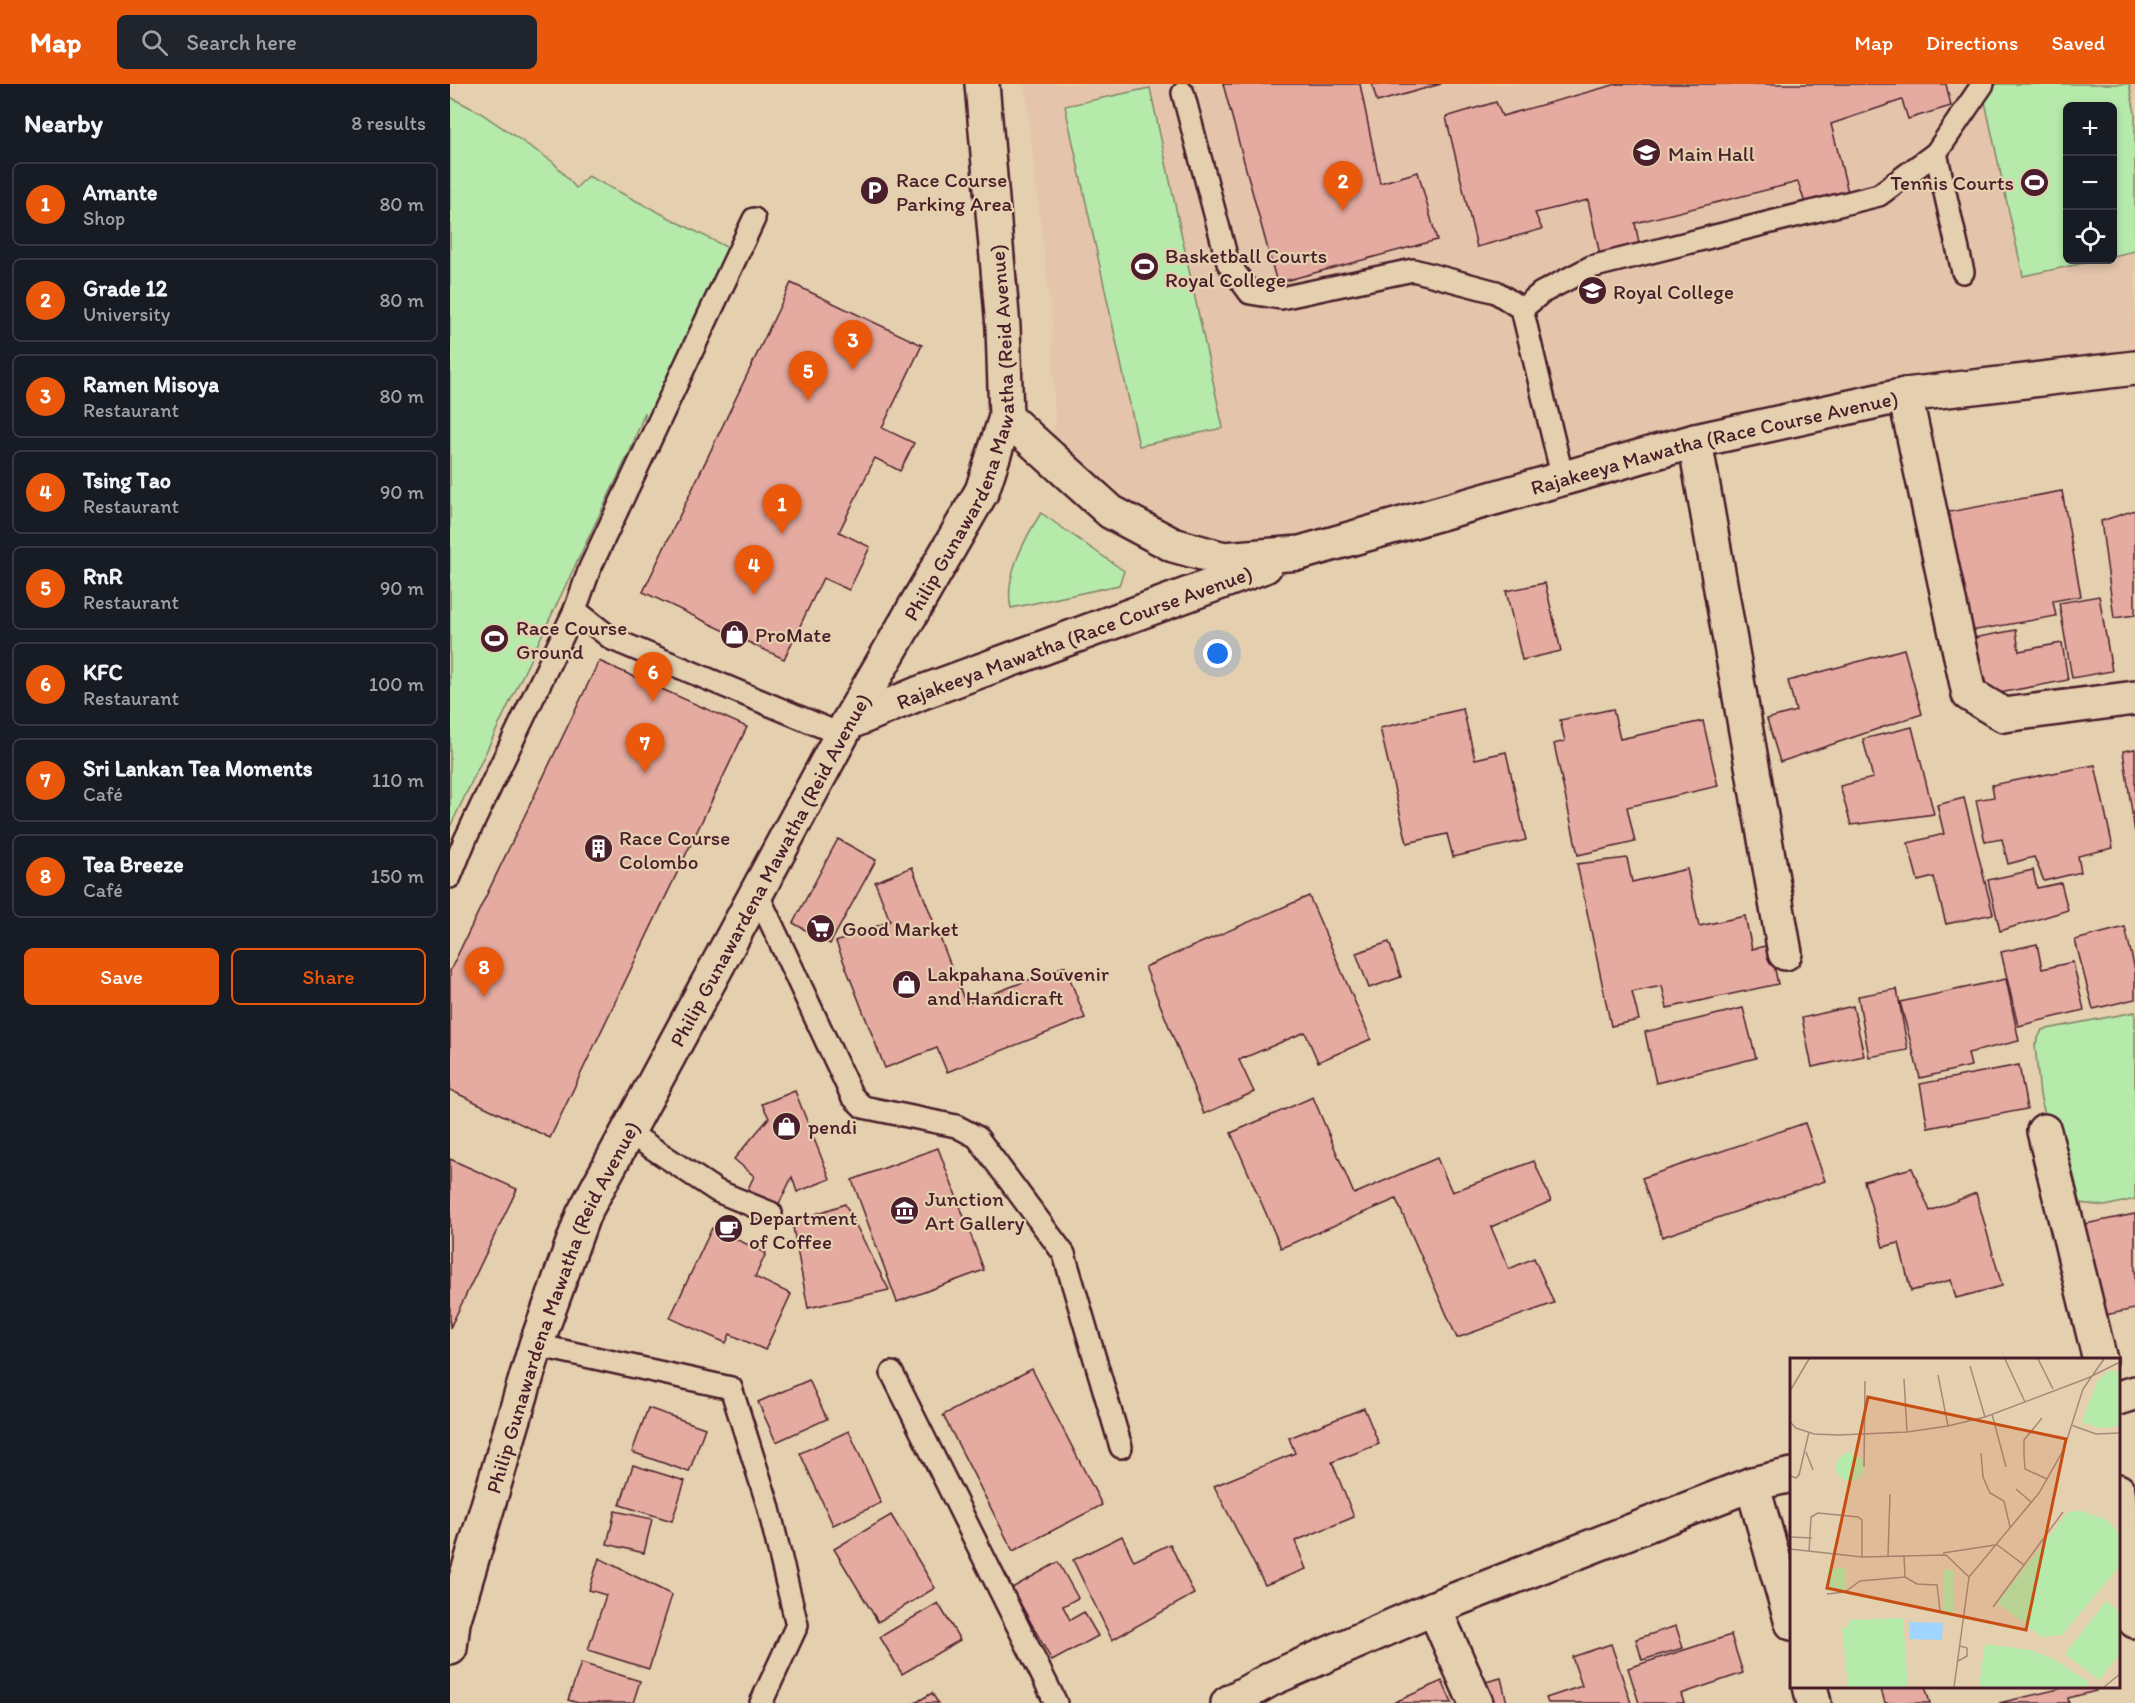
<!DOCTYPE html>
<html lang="en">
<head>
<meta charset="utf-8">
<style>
  :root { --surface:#171b24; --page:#20242c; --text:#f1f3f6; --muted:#9ea1a6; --line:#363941; --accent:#ea580c }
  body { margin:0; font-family:Itim,sans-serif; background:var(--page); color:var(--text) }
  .controls { position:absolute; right:18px; top:18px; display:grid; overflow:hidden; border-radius:9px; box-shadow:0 3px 9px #0003 }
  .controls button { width:54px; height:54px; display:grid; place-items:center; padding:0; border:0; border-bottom:2px solid var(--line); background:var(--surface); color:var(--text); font:30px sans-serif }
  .you { position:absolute; left:768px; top:570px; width:21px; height:21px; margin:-15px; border:4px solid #fff; border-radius:50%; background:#1a73e8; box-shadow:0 0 0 9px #1a73e833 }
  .badge { display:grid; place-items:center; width:39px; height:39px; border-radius:50%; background:var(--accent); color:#fff; font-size:20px; font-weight:700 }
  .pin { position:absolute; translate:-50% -50px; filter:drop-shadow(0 2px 3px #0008) }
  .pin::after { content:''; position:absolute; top:32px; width:21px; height:18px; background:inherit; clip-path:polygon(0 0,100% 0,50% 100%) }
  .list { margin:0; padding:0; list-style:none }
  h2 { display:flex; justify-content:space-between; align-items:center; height:78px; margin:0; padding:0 24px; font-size:26px }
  h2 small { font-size:20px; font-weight:400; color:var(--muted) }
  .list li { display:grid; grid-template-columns:39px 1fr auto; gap:18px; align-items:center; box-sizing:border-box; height:84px; margin:0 12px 12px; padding:0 12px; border:2px solid var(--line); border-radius:9px }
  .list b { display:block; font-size:22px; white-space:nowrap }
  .list p { margin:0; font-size:20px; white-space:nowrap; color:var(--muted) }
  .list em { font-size:20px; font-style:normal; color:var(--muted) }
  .actions { display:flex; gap:12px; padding:18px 24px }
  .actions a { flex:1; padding:14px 0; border:2px solid var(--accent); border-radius:9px; text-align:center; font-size:21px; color:var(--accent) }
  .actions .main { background:var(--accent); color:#fff }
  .icon { flex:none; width:33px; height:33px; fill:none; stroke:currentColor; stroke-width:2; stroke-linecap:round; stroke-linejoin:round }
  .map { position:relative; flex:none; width:1685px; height:1619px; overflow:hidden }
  header { display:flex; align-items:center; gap:36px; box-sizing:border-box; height:84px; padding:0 30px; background:var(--accent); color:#fff }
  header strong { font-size:28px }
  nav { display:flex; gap:33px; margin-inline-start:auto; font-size:21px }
  .search { width:420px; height:54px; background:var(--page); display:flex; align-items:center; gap:15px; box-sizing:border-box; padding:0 21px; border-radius:9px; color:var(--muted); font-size:22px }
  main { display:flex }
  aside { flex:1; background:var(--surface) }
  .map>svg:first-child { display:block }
  .built { fill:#e4c4aa; fill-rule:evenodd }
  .green { fill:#b6eaab; stroke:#80846b; stroke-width:1.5 }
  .building { fill:#e5aba1; stroke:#4a1f2b; stroke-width:1.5 }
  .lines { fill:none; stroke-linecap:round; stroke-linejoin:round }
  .service-casing { stroke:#4a1f2b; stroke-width:26 }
  .minor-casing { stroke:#4a1f2b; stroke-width:38 }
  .secondary-casing { stroke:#4a1f2b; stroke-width:38 }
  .service { stroke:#e4cfae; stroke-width:21 }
  .minor { stroke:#e4cfae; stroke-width:33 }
  .secondary { stroke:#e4cfae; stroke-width:33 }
  .labels { text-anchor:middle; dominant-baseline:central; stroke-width:4.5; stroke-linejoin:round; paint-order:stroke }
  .poi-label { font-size:21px; fill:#4a1f2b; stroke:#e4cfae; text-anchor:start }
  .street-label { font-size:21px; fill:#4a1f2b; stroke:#e4cfae }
  .inset-road { fill:none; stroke:#a6897a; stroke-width:1.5 }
  .view { fill:#c84d12; fill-opacity:0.15; stroke:#c84d12; stroke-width:3 }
  .inset-edge { fill:none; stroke:#4a1f2b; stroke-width:3 }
</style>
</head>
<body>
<header>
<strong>Map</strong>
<div class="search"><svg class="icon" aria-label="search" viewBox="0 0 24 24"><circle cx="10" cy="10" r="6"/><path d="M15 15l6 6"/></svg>Search here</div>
<nav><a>Map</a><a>Directions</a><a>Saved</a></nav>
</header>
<main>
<aside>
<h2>Nearby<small>8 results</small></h2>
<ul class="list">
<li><span class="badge">1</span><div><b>Amante</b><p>Shop</p></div><em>80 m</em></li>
<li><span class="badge">2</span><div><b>Grade 12</b><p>University</p></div><em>80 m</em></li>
<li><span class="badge">3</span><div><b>Ramen Misoya</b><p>Restaurant</p></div><em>80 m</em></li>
<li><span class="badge">4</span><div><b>Tsing Tao</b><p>Restaurant</p></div><em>90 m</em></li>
<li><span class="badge">5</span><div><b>RnR</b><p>Restaurant</p></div><em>90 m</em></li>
<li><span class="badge">6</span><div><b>KFC</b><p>Restaurant</p></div><em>100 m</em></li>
<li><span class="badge">7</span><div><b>Sri Lankan Tea Moments</b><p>Café</p></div><em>110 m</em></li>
<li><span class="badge">8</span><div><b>Tea Breeze</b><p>Café</p></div><em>150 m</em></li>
</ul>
<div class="actions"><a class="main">Save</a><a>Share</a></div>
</aside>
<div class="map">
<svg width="1685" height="1619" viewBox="0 0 1685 1619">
  <rect width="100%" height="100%" fill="#e4cfae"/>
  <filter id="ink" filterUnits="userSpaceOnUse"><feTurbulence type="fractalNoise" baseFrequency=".0167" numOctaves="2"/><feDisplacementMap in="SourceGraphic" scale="12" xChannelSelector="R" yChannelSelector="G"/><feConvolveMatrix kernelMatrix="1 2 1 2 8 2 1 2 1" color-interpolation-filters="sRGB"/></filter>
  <g filter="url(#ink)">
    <path class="built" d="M 575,0 L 1685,0 L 1685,265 L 1453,295 L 848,453 L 775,458 L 730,446 L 671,414 L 618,374 L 601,356 L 605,340 L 602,239 ZM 1618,22 L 1662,22 L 1662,176 L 1618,176 Z"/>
    <g class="green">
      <polygon points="1548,0 1679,0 1685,29 1685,167 1663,172 1662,22 1618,22 1618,176 1648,176 1573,192 1532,4"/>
      <polygon points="700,4 773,344 689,362 615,22"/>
      <polygon points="0,13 29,28 103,78 126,104 138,92 284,167 193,357 195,328 180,367 0,743"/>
      <path d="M 591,429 L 674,487 L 669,501 L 561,524 C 554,494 575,454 591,429 Z"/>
      <polygon points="1685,928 1685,1115 1655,1122 1629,1119 1612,1097 1590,1011 1585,961 1592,946"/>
    </g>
    <g class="building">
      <polygon points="773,0 910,0 930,99 968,88 987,156 827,199"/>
      <polygon points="922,0 991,0 927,18"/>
      <polygon points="1167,0 1496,0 1501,22 1458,35 1452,16 1381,40 1398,108 1355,119 1348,98 1185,139 1190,164 1150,171 1138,116 1085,129 1092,145 1027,163 996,33 1046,18 1052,32"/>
      <polygon points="341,199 472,261 432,344 464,359 450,387 425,374 389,448 420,463 399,506 373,494 334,575 193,508"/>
      <polygon points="1612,407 1631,512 1603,517 1606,532 1521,547 1499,428"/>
      <polygon points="1685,426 1685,531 1664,534 1651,437"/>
      <polygon points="1095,499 1111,567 1072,576 1056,507"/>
      <polygon points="1649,512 1662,587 1622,594 1609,519"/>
      <polygon points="1566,546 1569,567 1612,559 1618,596 1539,611 1523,554"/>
      <polygon points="1454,565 1472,630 1330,678 1317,635 1346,627 1338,597"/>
      <polygon points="149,577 297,643 100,1054 0,1006 0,887"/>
      <polygon points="1013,625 1025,675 1056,668 1076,756 1003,773 997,750 957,759 930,644"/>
      <polygon points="1163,625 1170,655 1253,637 1268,702 1177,723 1185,758 1128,771 1104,660 1115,657 1110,636"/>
      <polygon points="1462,643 1484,730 1401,741 1390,702 1423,694 1413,655"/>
      <polygon points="1685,665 1685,749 1673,667"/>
      <polygon points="1645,681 1663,764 1628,772 1631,788 1594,797 1584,773 1558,780 1552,755 1535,758 1526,716 1544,713 1542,701"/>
      <polygon points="1514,714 1543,830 1496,840 1484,793 1468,797 1458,759 1494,750 1487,721"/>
      <polygon points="388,755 426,776 380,860 343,839"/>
      <polygon points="1177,774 1182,798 1237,785 1249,842 1295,832 1302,865 1320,861 1328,900 1217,924 1212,902 1182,908 1189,936 1161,942 1127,780"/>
      <polygon points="462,783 516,920 615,882 635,934 497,988 487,964 435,984 386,858 440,837 425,798"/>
      <polygon points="1583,786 1587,804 1611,799 1618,826 1550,847 1538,796"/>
      <polygon points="859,812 921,955 868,978 855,948 789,976 804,1008 754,1030 695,883"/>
      <polygon points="1675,843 1685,886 1685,915 1643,925 1625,856"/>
      <polygon points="939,858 951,893 919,904 906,869"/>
      <polygon points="1587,860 1592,885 1623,878 1634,926 1568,942 1551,868"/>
      <polygon points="1556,895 1569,957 1518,969 1521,982 1470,994 1450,918"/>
      <polygon points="1447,905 1458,966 1419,973 1408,912"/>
      <polygon points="1403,922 1414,972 1362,983 1352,934"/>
      <polygon points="1293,924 1306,974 1206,999 1195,948"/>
      <polygon points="1569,981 1577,1025 1478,1044 1470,1000"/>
      <polygon points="345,1007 380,1095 347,1108 342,1093 328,1122 297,1107 304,1092 284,1075 319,1034 312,1020"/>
      <polygon points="863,1013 904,1110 987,1074 1002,1108 1084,1077 1101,1117 1041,1143 1059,1185 1084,1174 1104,1219 1007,1254 946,1115 831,1164 781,1049"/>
      <polygon points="1355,1039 1375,1097 1212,1153 1192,1094"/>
      <polygon points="488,1064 534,1186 447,1218 402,1096"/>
      <polygon points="0,1075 67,1105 0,1244"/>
      <polygon points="1462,1084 1480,1127 1526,1109 1552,1202 1506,1214 1501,1196 1461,1207 1449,1159 1433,1163 1414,1097"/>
      <polygon points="395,1120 439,1206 358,1224 342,1138"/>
      <polygon points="1685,1130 1685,1225 1640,1234 1620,1143"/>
      <polygon points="262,1144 316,1169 305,1193 341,1210 315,1266 280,1250 276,1259 220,1234"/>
      <polygon points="582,1285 652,1421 563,1467 493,1331"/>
      <polygon points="359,1296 377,1335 326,1358 308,1318"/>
      <polygon points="198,1324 255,1344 239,1388 182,1368"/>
      <polygon points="914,1324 929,1360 882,1378 904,1433 845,1457 856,1485 815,1501 764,1402 845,1369 839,1354"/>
      <polygon points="399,1347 431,1419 383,1441 350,1369"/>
      <polygon points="183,1381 235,1397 222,1437 170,1421"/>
      <polygon points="165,1427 202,1435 194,1469 157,1460"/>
      <polygon points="441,1431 485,1504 428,1538 384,1465"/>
      <polygon points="672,1452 684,1477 720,1460 744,1510 662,1556 623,1476"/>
      <polygon points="149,1474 222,1511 199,1585 138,1566 156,1511 139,1506"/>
      <polygon points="608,1478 628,1514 613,1522 620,1536 634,1528 648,1552 602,1577 562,1504"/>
      <polygon points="488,1519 510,1556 452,1590 430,1553"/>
      <polygon points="1226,1542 1233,1564 1192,1576 1186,1555"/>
      <polygon points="1281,1551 1293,1589 1231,1610 1234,1619 1189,1619 1178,1584"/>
      <polygon points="1161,1560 1181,1619 1098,1619 1096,1614 1132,1602 1122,1573"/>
      <polygon points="131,1579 190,1597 183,1619 128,1619 118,1616"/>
      <polygon points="1051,1594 1057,1619 1031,1619 1024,1601"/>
      <polygon points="992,1597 1002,1619 943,1619"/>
      <polygon points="1430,1602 1475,1602 1480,1619 1435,1619"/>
      <polygon points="1609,1602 1645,1602 1646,1607 1618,1614 1619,1619 1549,1619 1609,1605"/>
      <polygon points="482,1609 488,1619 465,1619"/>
    </g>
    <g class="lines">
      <defs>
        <g id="service">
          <polyline points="733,9 778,179 800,209 831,214 963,186 1046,208 1072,225 1113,395"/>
          <polyline points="1486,69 1513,188"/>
          <polyline points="304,135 140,484 125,526 162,555 392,651"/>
          <polyline points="1072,225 1091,209 1141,183 1429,111 1486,69 1533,0"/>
          <polyline points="0,793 15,756 125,526"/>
          <polyline points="307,809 402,1012 413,1023 506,1042 527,1053 614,1170 671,1363"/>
          <polyline points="178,1048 267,1107 321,1129"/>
          <polyline points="86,1261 281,1304 318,1421 347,1541 311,1619"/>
          <polyline points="442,1289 606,1619"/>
        </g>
        <g id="minor">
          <polyline points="1455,311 1519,610 1554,631 1685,614"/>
          <polyline points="1245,357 1335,869"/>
          <polyline points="1594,1047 1650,1276"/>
          <polyline points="1302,1400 1342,1539"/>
          <polyline points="1668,1407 1679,1514 1685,1537"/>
          <polyline points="984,1524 1026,1619"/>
          <polyline points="1360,1602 1364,1619"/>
        </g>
        <g id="secondary">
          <path id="s1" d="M 556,333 L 661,428 L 723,461 L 774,475 L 850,469 L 1245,357 L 1455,311 L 1685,284"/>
          <path id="s2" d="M 398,639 L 470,609 L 815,482"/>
          <polyline points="1668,1314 1685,1309"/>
          <path id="s3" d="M 0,1564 L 3,1538 L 86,1261 L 133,1131 L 398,639 L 532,407 L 556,333 L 553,243 L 532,0"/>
          <polyline points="778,1619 823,1594 984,1524 1302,1400 1342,1391"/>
        </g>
      </defs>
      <use href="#service" class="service-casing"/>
      <use href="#minor" class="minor-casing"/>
      <use href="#secondary" class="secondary-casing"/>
      <use href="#service" class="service"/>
      <use href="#minor" class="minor"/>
      <use href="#secondary" class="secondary"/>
    </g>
  </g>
  <defs>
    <symbol id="university-disc" viewBox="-11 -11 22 22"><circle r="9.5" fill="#4a1f2b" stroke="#e4cfae"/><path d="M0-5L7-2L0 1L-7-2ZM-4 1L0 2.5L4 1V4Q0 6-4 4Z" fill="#fff"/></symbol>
    <symbol id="stadium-disc" viewBox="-11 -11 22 22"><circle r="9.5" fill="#4a1f2b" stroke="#e4cfae"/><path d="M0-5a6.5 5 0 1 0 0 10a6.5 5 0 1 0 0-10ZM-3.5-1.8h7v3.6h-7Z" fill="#fff"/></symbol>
    <symbol id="parking-disc" viewBox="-11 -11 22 22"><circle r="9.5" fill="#4a1f2b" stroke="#e4cfae"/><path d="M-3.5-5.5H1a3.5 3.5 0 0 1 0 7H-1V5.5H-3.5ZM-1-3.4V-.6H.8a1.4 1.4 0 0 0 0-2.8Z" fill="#fff"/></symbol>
    <symbol id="school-disc" viewBox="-11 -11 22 22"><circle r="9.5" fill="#4a1f2b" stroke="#e4cfae"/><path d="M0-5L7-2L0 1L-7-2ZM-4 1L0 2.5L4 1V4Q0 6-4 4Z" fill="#fff"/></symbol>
    <symbol id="shop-disc" viewBox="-11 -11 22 22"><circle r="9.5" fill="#4a1f2b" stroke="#e4cfae"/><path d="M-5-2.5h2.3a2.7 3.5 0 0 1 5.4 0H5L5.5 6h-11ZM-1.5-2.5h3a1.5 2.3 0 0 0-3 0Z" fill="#fff"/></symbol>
    <symbol id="building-disc" viewBox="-11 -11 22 22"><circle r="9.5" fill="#4a1f2b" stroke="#e4cfae"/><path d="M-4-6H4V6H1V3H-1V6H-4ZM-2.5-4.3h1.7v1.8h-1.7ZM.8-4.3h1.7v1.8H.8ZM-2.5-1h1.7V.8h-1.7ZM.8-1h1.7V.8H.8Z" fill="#fff"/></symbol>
    <symbol id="supermarket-disc" viewBox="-11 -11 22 22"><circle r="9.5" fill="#4a1f2b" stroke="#e4cfae"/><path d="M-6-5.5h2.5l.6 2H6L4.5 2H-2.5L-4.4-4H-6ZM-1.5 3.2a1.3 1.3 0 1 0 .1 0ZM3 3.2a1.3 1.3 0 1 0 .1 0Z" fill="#fff"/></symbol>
    <symbol id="museum-disc" viewBox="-11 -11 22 22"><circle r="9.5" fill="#4a1f2b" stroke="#e4cfae"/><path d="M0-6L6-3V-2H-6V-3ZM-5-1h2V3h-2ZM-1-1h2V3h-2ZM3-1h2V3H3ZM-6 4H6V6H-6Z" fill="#fff"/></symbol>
    <symbol id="cafe-disc" viewBox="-11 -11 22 22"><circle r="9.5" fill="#4a1f2b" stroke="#e4cfae"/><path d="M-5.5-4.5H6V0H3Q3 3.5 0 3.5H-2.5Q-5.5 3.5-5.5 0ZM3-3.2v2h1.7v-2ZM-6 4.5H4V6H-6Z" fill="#fff"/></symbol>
  </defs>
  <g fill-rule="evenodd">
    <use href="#university-disc" x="1180" y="52" width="33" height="33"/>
    <use href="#stadium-disc" x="1568" y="82" width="33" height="33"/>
    <use href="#parking-disc" x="408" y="90" width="33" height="33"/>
    <use href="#stadium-disc" x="678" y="166" width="33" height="33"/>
    <use href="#school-disc" x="1126" y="190" width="33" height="33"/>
    <use href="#shop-disc" x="268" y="534" width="33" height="33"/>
    <use href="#stadium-disc" x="28" y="538" width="33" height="33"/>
    <use href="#building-disc" x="132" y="748" width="33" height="33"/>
    <use href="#supermarket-disc" x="354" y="828" width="33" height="33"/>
    <use href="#shop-disc" x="440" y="884" width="33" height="33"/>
    <use href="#shop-disc" x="320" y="1026" width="33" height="33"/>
    <use href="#museum-disc" x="438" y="1110" width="33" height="33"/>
    <use href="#cafe-disc" x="262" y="1128" width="33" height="33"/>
  </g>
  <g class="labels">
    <g class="poi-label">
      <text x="1218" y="69">Main Hall</text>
      <text x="446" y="95">Race Course<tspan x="446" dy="24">Parking Area</tspan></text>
      <text x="1564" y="98" text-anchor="end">Tennis Courts</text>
      <text x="715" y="171">Basketball Courts<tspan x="715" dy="24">Royal College</tspan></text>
      <text x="1163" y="207">Royal College</text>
      <text x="66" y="543">Race Course<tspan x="66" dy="24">Ground</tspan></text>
      <text x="305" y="550">ProMate</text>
      <text x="169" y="753">Race Course<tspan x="169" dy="24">Colombo</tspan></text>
      <text x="392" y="844">Good Market</text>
      <text x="477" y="889">Lakpahana Souvenir<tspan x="477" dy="24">and Handicraft</tspan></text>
      <text x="358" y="1042">pendi</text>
      <text x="475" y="1114">Junction<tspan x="475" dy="24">Art Gallery</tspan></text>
      <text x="299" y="1133">Department<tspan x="299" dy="24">of Coffee</tspan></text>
    </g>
    <g class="street-label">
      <text stroke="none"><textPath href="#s3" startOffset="1332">Philip Gunawardena Mawatha (Reid Avenue)</textPath></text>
      <text stroke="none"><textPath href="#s1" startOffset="770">Rajakeeya Mawatha (Race Course Avenue)</textPath></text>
      <text stroke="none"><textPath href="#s2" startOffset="242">Rajakeeya Mawatha (Race Course Avenue)</textPath></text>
      <text stroke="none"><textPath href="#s3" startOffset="846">Philip Gunawardena Mawatha (Reid Avenue)</textPath></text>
      <text stroke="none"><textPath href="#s3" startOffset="360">Philip Gunawardena Mawatha (Reid Avenue)</textPath></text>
    </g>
  </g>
  <g transform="translate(1340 1274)">
    <rect width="330" height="330" fill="#e4cfae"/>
    <path d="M 318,13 L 330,13 L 330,68 L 310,70 L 292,64 L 307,24 ZM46 109a14 14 0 1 1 28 0a14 14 0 1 1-28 0ZM 291,153 L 317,162 L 330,177 L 330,208 L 272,277 L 252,279 L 207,245 L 278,154 ZM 38,210 L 55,210 L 55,233 L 38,233 ZM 153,212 L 164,212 L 164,254 L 153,254 ZM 316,243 L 330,254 L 330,296 L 309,322 L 275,296 ZM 113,260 L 118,329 L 58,329 L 52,270 L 58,269 L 59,262 ZM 195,286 L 240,292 L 263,301 L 298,323 L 298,329 L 189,329 Z" fill="#b6eaab"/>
    <path d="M 120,264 L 153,265 L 152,282 L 119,281 Z" fill="#9fd5fe"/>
    <path class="inset-road" d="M 215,1 L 235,44M 248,1 L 263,31M 180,8 L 195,59M 148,17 L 158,68M 114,21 L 117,74M 0,33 L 19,1M 202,56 L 216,109M 252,60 L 234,82 L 234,97 L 235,111 L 257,121M 0,64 L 6,70 L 24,76 L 49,77 L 117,74 L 158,68 L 195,59 L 298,20 L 330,4M 281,67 L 306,76 L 330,75M 16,94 L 23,112M 191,95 L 193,119 L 200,135 L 214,143 L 220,169M 74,109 L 75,23M 1,118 L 6,120 L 9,117 L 19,74M 226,131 L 241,144M 0,179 L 22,180M 0,191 L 72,199 L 156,197 L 179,219M 19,194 L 21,159 L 28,155 L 68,159 L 72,162 L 72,199M 153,195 L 205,187M 114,198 L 115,219M 98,199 L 100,136M 234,207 L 273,154M 115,219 L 127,226 L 147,227 L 150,253M 37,236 L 55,234 L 70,223 L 115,219M 203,249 L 234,207 L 206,186M 168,303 L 177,298 L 177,290 L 170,288M 164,329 L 179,219 L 249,135 L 274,91 L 293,31 L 314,1M 314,329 L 330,316"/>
    <path class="view" d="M 78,39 L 276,81 L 236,272 L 37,230 Z"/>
    <rect width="330" height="330" class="inset-edge"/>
  </g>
</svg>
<div class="controls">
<button>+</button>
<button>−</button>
<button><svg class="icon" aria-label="locate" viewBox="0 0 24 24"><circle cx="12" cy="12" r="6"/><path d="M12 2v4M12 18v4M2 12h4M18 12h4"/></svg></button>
</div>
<div class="you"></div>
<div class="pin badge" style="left:332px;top:450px">1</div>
<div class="pin badge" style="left:893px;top:127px">2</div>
<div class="pin badge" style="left:403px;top:286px">3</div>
<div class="pin badge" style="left:304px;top:511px">4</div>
<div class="pin badge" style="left:358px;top:317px">5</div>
<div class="pin badge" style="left:203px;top:618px">6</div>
<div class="pin badge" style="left:195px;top:689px">7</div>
<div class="pin badge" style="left:34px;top:913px">8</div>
</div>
</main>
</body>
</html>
